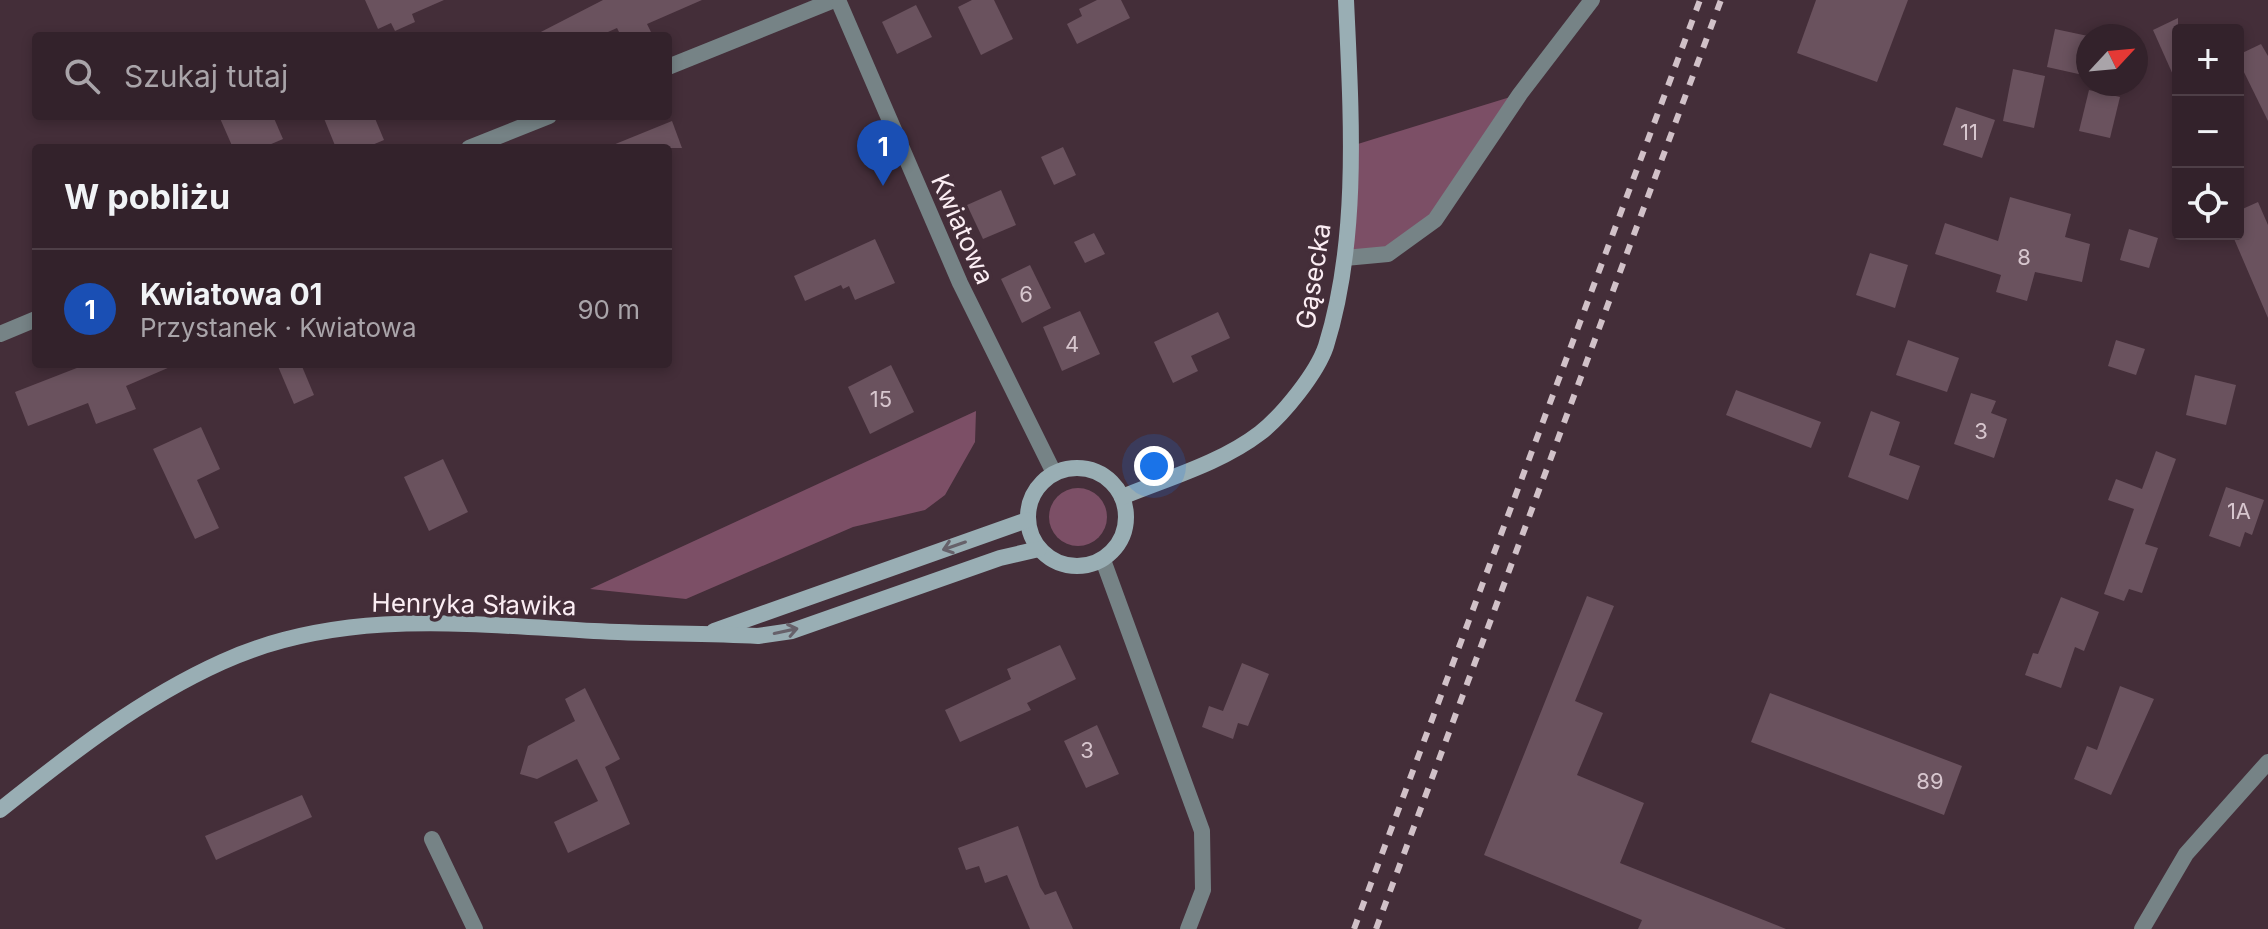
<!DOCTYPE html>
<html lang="pl">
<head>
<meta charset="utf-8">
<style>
  :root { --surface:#33222b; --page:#3b2a33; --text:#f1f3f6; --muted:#a9a4a9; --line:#4e3f47; --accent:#d93025 }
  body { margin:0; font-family:Inter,sans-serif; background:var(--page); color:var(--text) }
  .controls { position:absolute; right:24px; top:24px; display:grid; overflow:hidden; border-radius:8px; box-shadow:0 4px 12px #0003 }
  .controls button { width:72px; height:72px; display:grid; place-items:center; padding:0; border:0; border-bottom:2px solid var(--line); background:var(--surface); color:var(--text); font:40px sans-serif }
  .compass { position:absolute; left:2076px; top:24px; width:72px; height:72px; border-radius:50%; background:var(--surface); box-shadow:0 4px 12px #0003; rotate:64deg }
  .you { position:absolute; left:1154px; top:466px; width:28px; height:28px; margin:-20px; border:6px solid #fff; border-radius:50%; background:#1a73e8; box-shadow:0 0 0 12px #1a73e833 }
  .badge { display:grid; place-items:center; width:52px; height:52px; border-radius:50%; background:var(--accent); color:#fff; font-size:26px; font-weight:700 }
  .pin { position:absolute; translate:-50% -66px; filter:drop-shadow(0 2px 4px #0008) }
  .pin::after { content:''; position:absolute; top:42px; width:28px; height:24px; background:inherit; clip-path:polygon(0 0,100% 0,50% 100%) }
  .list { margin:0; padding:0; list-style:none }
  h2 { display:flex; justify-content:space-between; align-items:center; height:104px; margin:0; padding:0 32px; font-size:34px }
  h2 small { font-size:26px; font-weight:400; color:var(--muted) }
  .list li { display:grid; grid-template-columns:52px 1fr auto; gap:24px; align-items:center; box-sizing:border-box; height:120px; padding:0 32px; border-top:2px solid var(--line) }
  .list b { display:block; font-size:30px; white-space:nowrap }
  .list p { margin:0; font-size:26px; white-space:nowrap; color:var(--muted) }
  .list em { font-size:26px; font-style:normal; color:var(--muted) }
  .icon { flex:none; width:44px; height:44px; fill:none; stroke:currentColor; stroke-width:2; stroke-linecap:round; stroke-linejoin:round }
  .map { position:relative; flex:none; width:2268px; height:929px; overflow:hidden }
  .search { position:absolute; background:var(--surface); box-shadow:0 4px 12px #0003; left:32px; top:32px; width:640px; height:88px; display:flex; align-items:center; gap:20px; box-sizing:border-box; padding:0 28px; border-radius:8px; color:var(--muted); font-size:30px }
  .panel { position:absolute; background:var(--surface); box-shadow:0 4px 12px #0003; left:32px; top:144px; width:640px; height:224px; border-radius:8px }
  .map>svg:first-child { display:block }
  .green { fill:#7c4f66 }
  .building { fill:#6a525e }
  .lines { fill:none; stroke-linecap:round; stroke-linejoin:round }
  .minor { stroke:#768386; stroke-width:16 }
  .tertiary { stroke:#768386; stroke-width:16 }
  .secondary { stroke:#99aeb4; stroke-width:16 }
  .rail { stroke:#d1c1c8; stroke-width:6; stroke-dasharray:10 10; stroke-linecap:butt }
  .oneway { stroke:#66616a }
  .labels { text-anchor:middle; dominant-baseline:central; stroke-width:7; stroke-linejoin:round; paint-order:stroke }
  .number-label { font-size:22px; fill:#d7c6ce }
  .street-label { font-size:26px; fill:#fbedf3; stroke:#442e39 }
</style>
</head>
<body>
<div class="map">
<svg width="2268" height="929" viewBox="0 0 2268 929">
  <rect width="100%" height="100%" fill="#442e39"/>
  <g class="green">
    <polygon points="1520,94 1435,220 1388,254 1345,258 1348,147"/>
    <polygon points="976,411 975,442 945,495 925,510 853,527 686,599 590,589"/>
    <circle cx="1078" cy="517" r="29"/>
  </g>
  <g class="building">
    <polygon points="365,0 444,0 412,14 415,22 395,31 391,23 378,29"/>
    <polygon points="603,0 702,0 647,24 653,36 621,36 617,28 599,36 533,36"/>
    <polygon points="972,0 994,0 1013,39 981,55 958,7"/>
    <polygon points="1097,0 1121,0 1130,18 1077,44 1067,24 1082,16 1079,9"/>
    <polygon points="1816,0 1908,0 1877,82 1797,53"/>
    <polygon points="916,5 932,37 897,54 882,22"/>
    <polygon points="2178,18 2178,86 2153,30"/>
    <polygon points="2055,29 2088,36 2083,75 2047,67"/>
    <polygon points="2261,44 2268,56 2268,121 2238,60 2238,55"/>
    <polygon points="2013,69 2045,76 2034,128 2003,121"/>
    <polygon points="2089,90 2120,97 2110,138 2079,131"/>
    <polygon points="1956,107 1995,120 1982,158 1943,145"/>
    <polygon points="219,116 273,116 283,139 262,148 233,148"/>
    <polygon points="323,116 374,116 384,140 365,148 336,148"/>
    <polygon points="672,121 682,148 608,148 608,147"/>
    <polygon points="1063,147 1076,175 1054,185 1041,157"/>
    <polygon points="1001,190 1016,225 983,239 967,205"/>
    <polygon points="2010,197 2071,214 2065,237 2090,244 2082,282 2035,272 2027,301 1996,292 2001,275 1935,254 1945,223 1998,241"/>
    <polygon points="2258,202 2268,225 2268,318 2232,234 2238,234 2238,211"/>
    <polygon points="2129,229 2158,238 2149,268 2120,260"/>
    <polygon points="1094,233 1105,254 1085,263 1074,242"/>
    <polygon points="875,239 895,283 855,300 849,286 843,289 841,285 805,301 794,276"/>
    <polygon points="1870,253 1908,265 1895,308 1856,295"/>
    <polygon points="1030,265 1051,308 1022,323 1001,279"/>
    <polygon points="1080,311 1100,354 1062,371 1043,327"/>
    <polygon points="1218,312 1230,338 1191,356 1198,371 1173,383 1154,342"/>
    <polygon points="1908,340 1959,358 1947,392 1896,375"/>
    <polygon points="2116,340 2145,349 2136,375 2108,366"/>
    <polygon points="87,364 177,364 126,386 136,409 96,424 88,403 28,426 15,392"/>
    <polygon points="277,364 301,364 314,395 294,404"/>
    <polygon points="891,365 914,412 870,434 848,387"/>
    <polygon points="2195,375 2236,385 2226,425 2186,415"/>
    <polygon points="1736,390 1821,422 1811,448 1726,415"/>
    <polygon points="1971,393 1996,401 1991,413 2007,419 1994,458 1954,444"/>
    <polygon points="1871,411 1900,422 1889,455 1920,466 1908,500 1848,477"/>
    <polygon points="201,427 220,469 197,480 219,528 195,539 153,449"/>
    <polygon points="2156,451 2176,459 2145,544 2158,548 2142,593 2129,589 2124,601 2104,594 2134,509 2108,500 2116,479 2142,489"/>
    <polygon points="443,459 468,512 429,531 404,477"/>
    <polygon points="2226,487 2264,500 2252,535 2245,532 2240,547 2209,536"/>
    <polygon points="1587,596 1614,606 1575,701 1603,713 1577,775 1644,803 1620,863 1786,929 1638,929 1642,920 1484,855"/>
    <polygon points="2061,597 2099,612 2084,651 2075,647 2061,688 2025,675 2033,653 2038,654"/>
    <polygon points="1060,645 1076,679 1027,703 1031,710 960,742 945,710 1011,679 1007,669"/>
    <polygon points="1242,663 1269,674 1248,726 1238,723 1233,739 1202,727 1209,706 1223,711"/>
    <polygon points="2120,686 2154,699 2111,795 2074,779 2087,746 2097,750"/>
    <polygon points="585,688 620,759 605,767 630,824 568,853 554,822 598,801 577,759 537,779 520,774 528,746 575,721 565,699"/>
    <polygon points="1770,693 1962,766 1944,815 1751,742"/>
    <polygon points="1097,725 1119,774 1086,788 1064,741"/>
    <polygon points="302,795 312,817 216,860 205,836"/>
    <polygon points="1018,826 1040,887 1045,895 1056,891 1073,929 1030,929 1007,875 985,883 979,866 966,870 958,848"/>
  </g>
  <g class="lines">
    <g class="minor">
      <polyline points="668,67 834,0"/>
      <polyline points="469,148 549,116"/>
      <polyline points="1345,258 1388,254 1435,220 1520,94 1592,0"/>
      <polyline points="0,334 36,319"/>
      <polyline points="1103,560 1202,831 1203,890 1188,929"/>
      <polyline points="432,839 475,929"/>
    </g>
    <g class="tertiary">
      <polyline points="838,0 960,283 1054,473"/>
      <polyline points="2142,929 2186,854 2268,762"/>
    </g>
    <g class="secondary">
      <circle cx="1077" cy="517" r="49"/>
      <path d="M 1122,497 C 1168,478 1221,463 1260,433 C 1283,415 1317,373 1326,346 C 1360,237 1351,112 1346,0"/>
      <polyline points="714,631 1027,520"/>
      <path d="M 0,810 C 70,754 140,699 222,662 C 340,608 468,624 594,631 C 648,634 703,633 758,636 L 792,631 L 1000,558 L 1039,549"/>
    </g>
    <g class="rail">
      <polyline points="1354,929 1700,0"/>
      <polyline points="1376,929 1721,0"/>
    </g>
  </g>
  <defs><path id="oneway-shaft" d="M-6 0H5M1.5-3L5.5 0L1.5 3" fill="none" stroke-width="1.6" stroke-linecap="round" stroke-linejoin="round" transform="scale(2)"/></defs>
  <g class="oneway">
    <use href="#oneway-shaft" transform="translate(954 546) rotate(161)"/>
    <use href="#oneway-shaft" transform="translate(786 631) rotate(-12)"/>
  </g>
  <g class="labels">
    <g class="number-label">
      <text x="1969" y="132">11</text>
      <text x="2024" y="257">8</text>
      <text x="1026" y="294">6</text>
      <text x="1072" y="344">4</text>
      <text x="881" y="399">15</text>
      <text x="1981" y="431">3</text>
      <text x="2239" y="511">1A</text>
      <text x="1087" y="750">3</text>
      <text x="1930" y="781">89</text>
    </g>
    <g class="street-label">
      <text transform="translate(963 229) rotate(66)">Kwiatowa</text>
      <text transform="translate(1313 276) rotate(-81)">Gąsecka</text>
      <text transform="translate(474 604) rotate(1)">Henryka Sławika</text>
    </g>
  </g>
</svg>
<div class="controls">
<button>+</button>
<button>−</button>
<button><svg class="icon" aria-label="locate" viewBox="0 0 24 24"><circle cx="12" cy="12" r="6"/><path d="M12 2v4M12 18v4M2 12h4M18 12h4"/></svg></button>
</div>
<svg class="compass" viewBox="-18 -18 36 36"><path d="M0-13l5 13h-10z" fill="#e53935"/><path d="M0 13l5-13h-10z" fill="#a9a4a9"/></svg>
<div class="you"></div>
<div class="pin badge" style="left:883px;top:186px;background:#1a4fb4">1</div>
<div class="search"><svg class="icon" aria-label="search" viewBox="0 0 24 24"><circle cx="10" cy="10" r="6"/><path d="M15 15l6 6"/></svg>Szukaj tutaj</div>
<section class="panel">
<h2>W pobliżu<small></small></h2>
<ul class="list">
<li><span class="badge" style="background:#1a4fb4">1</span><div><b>Kwiatowa 01</b><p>Przystanek · Kwiatowa</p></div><em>90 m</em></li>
</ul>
</section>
</div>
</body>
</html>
